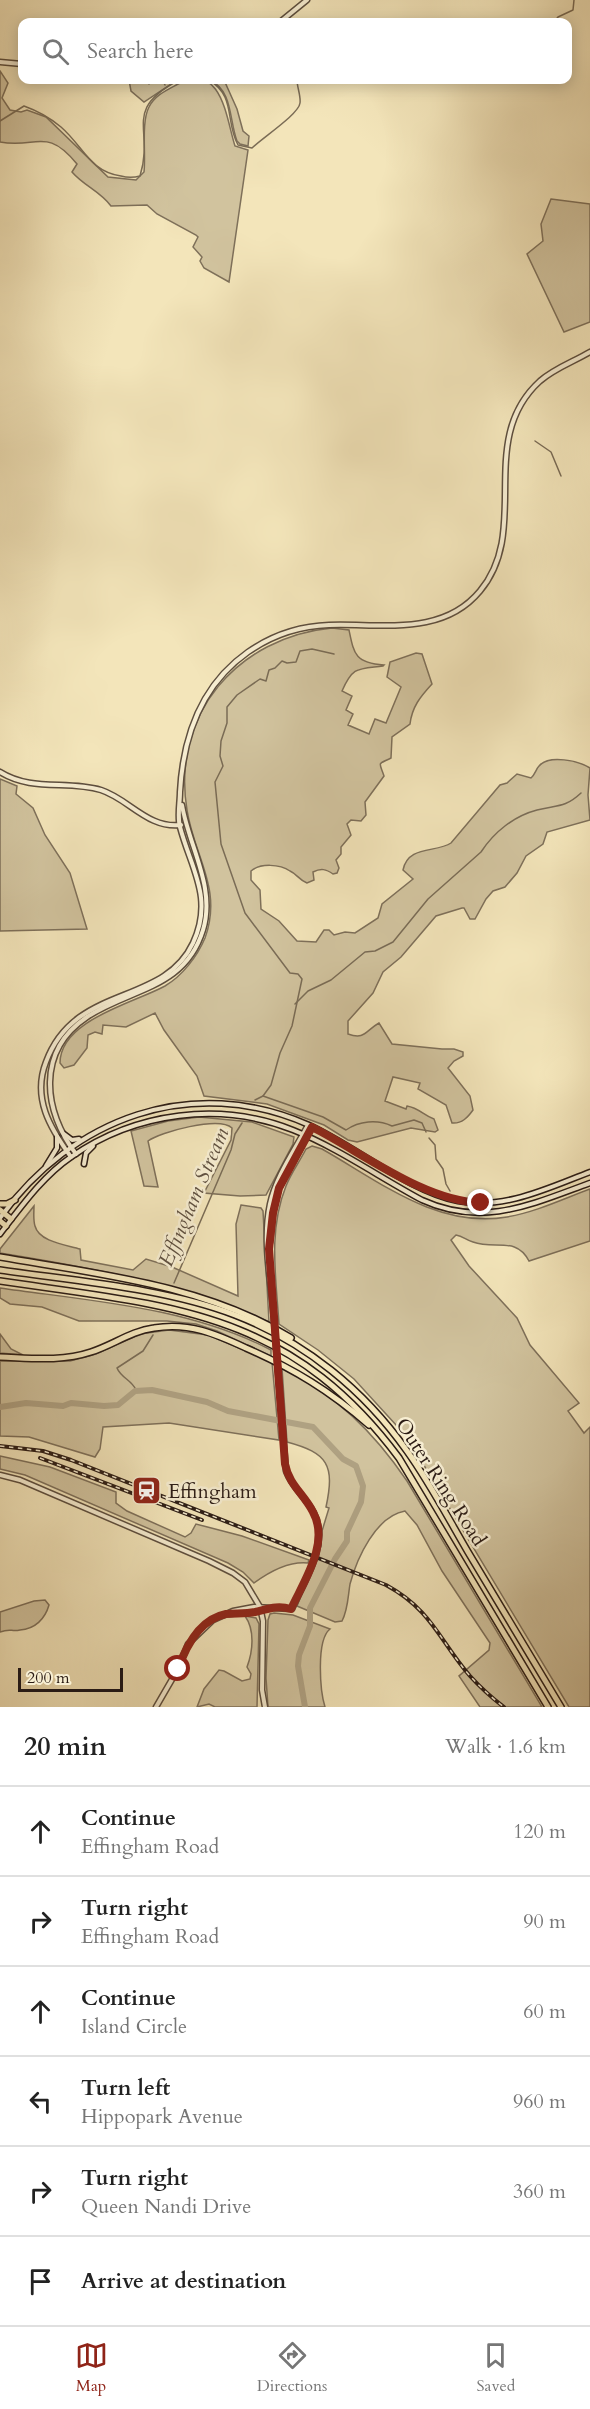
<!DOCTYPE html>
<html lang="en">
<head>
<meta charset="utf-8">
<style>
  :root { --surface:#fff; --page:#f6f6f6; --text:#222; --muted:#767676; --line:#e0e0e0; --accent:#8f2418 }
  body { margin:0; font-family:Cardo,serif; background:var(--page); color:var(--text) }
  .scale { position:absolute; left:18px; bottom:15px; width:105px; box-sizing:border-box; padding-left:6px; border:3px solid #2b1c15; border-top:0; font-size:16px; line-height:21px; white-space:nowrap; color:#2b1c15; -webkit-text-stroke:4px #f7eed2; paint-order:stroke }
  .stop { position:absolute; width:18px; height:18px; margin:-14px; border:4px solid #8f2418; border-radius:50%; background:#fff }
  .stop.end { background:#8f2418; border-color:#fff; box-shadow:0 2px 6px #0008 }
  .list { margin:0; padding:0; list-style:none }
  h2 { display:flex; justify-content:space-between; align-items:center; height:78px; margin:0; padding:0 24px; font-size:26px }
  h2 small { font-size:20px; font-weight:400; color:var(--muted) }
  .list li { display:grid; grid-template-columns:39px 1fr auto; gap:18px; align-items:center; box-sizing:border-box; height:90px; padding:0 24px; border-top:2px solid var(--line) }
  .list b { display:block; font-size:22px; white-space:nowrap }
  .list p { margin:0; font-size:20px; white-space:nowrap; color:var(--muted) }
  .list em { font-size:20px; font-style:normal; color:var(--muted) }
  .icon { flex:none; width:33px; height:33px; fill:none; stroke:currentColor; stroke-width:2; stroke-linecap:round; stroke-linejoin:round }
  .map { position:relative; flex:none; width:590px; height:1707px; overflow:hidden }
  .search { position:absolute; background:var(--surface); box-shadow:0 3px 15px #0003; left:18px; right:18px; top:18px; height:66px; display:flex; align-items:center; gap:15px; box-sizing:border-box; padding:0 21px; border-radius:12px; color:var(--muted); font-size:22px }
  .sheet { height:618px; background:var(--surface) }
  nav { display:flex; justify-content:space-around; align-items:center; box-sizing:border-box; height:84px; border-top:2px solid var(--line); background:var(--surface); font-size:16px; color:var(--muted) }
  nav a { display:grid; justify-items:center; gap:3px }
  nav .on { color:var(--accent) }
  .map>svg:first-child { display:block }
  .green { fill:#d1c39e; stroke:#7e705a; stroke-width:1.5 }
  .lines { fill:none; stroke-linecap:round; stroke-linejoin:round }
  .stream { stroke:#7a6c56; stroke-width:1.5 }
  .river { stroke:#afa182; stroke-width:6 }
  .tertiary-casing { stroke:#5d4e3e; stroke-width:7 }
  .secondary-casing { stroke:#2b1c15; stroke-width:7 }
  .motorway-casing { stroke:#2b1c15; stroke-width:8 }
  .tertiary { stroke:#f7eed2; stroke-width:4 }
  .secondary { stroke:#f7eed2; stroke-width:4 }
  .motorway { stroke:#f3e5ba; stroke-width:5 }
  .rail-casing { stroke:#2b1c15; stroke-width:4 }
  .rail { stroke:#f7eed2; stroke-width:1.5; stroke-dasharray:4.5; stroke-linecap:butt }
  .tertiary-bridge-casing { stroke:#5d4e3e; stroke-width:7; stroke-linecap:butt }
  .tertiary-bridge { stroke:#f7eed2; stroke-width:4 }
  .route { stroke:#8f2418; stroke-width:8 }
  .labels { text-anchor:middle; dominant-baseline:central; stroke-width:5; stroke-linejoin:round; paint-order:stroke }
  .street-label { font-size:20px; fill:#2b1c15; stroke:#f7eed2 }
  .poi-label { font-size:20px; fill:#2b1c15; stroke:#f7eed2; text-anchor:start }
  .water-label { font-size:21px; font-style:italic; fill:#605141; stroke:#f7eed2 }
</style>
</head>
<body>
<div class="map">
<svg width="590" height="1707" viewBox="0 0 590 1707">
  <rect width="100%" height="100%" fill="#f3e5ba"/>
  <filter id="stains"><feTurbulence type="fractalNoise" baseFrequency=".00333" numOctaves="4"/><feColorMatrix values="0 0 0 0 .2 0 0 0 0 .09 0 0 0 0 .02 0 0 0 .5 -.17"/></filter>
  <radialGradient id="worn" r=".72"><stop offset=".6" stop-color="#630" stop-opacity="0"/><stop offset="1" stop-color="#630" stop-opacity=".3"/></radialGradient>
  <g class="green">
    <path d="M 0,71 L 8,83 L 2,98 L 10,110 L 21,112 L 27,110 L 46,117 L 108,177 L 136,180 L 144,172 C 146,154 141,122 149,107 C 155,95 167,90 178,84 C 222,61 226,118 235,146 L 248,150 L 229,282 L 204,268 L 200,261 L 202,257 L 193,247 L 198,237 L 196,235 L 157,214 L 147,205 L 111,206 C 100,191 84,186 72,172 L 77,164 C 46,126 37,149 0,142 Z"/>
    <polygon points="129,80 177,80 144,102 131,91"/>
    <path d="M 210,80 L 224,80 L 237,109 L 243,131 L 249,136 L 248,146 L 240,144 L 237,141 C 229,120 233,91 210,80 Z"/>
    <polygon points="551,199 590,204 590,322 564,332 527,254 543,241 541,224"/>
    <path d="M 332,628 L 349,630 C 354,654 355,663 384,665 L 383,666 C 358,669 353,666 342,691 L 352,696 L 346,710 L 353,714 L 348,725 L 369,734 L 375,719 L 386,723 L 401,687 L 387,677 L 390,662 L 416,653 L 422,654 L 432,684 C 420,697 412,707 410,724 L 392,737 L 391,758 C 377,765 379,761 384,776 L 365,802 L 366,815 L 361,821 L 351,820 L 347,824 L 351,835 L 341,847 L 341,854 L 336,860 L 339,868 L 337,873 L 333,874 C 326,869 321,868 313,872 L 314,880 L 307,883 C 299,880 297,874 290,871 C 280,864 260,863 251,871 L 251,880 L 260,890 L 261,909 L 279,921 L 297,941 L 316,942 L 324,930 L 329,930 L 334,935 L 345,932 L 355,933 L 378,918 L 382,904 L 413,879 L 403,870 C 408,845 436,853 451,843 L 500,785 L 507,783 L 517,774 L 531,778 C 535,775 536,769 539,766 C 549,754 579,761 590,768 L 588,795 L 590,820 L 547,832 L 543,844 L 526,856 L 517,873 L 505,887 L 493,891 L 486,899 L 475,919 L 470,919 L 464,908 L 462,908 L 436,916 L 401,957 L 383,972 L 373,993 L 348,1021 L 348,1034 C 365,1040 365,1031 379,1023 L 392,1044 L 442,1049 L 454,1049 L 463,1052 L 463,1056 L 454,1061 L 448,1068 L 470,1096 L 473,1110 C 468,1117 462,1124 452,1123 L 446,1105 L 418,1089 L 420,1083 L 393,1077 L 385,1101 L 406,1109 L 407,1106 C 419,1108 423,1115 434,1119 L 438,1130 L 435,1132 L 411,1128 L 357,1142 L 348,1140 L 324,1125 L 267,1104 L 204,1096 L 197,1076 L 164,1030 L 155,1013 L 126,1027 L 103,1025 L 102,1034 L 95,1032 L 88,1035 L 87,1048 L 74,1065 L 64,1068 L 60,1063 C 60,1020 134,1003 165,986 C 182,976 197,957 205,938 C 223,889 194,856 187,810 C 171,714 238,637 332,628 Z"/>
    <polygon points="0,779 17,786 16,794 33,808 45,835 70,873 87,929 0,931"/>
    <path d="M 199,1117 L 252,1122 L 294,1137 L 293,1144 L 266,1195 L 240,1196 L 204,1193 L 231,1140 L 232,1128 C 219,1116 160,1132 148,1141 L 158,1187 L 144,1186 L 131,1131 L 168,1121 Z"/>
    <path d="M 312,1146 L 322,1149 C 379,1181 437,1229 507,1217 C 536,1212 563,1199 590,1189 L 590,1241 L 529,1261 C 516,1236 495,1250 473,1242 C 466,1240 463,1236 456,1235 L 451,1240 L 469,1266 L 517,1318 L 530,1345 L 579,1403 L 568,1411 L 584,1433 L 590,1427 L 590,1707 L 569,1707 L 407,1437 L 354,1379 L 318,1350 L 279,1324 C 276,1277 268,1231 286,1186 C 291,1173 300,1161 306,1149 Z"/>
    <path d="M 241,1205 L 261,1208 L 263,1211 L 269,1322 C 183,1284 92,1268 0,1253 L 0,1249 L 34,1206 C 34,1212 33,1220 35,1226 C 39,1242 67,1245 80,1249 L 81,1260 L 133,1270 L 146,1259 L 172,1267 L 238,1296 L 236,1224 Z"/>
    <path d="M 0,1288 C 91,1301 188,1307 271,1350 L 271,1356 L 217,1331 L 196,1324 L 167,1321 L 79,1321 L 42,1307 L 10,1304 L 0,1298 Z"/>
    <polygon points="169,1330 208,1335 272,1362 279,1440 169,1423 103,1427 100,1449 95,1457 29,1437 0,1436 0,1361 70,1361 96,1354 140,1334"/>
    <polygon points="0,1334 11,1349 23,1355 0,1353"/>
    <path d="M 282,1368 C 336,1395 373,1431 407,1481 L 542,1707 L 480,1707 L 459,1676 L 489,1650 L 490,1643 L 442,1571 L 417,1525 L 405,1511 C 376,1516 357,1558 350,1584 C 348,1596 348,1610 342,1621 L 335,1622 L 297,1606 L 321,1546 L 322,1531 L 329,1508 L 326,1507 C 335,1465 328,1453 287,1442 Z"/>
    <path d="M 0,1456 L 50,1467 L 116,1492 L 116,1503 L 127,1511 L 185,1537 L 191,1533 L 196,1524 L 242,1536 L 309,1560 L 308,1563 C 289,1561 269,1572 254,1583 L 243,1572 L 228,1563 L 25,1475 L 0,1469 Z"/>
    <path d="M 45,1600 L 49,1605 C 45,1619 35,1629 20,1630 C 11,1632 11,1628 0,1632 L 0,1612 L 34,1601 Z"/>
    <path d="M 274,1613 L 293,1615 L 330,1629 C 316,1640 320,1691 325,1707 L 268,1707 L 266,1678 L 268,1620 L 270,1614 Z"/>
    <path d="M 245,1616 L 256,1618 L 259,1624 L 257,1707 L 215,1707 L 209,1704 L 197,1707 L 204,1689 L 219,1670 L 224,1671 L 242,1681 L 250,1679 L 251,1674 L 247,1667 C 253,1651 255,1630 245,1616 Z"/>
  </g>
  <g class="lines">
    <g class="stream">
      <polyline points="554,22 558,17 573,10 574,0"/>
      <polyline points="146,80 146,82 149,84 155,80 163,81 165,85"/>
      <path d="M 209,80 C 236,96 225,121 238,145 L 252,148 C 262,138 299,114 300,103 C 301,96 297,87 297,80"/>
      <path d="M 0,121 L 24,106 C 38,111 49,117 61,127 C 84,147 89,171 121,176 C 128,178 133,178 140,176 C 155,128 121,111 179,80"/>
      <polyline points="535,441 551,452 561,476"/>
      <path d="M 295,1004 L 308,991 L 331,980 L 365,952 L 375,951 L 393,942 L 428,899 L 481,852 C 494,832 514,816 537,810 C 557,805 565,808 581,793"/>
      <polyline points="263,1096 271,1085 280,1053 292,1026 302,979 298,974 290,973 245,913 221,844 215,782 223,766 220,756 221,741 227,723 227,707 237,695 260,679 266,681 269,670 275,668 282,661 287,663 296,662 300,651 312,649 334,654"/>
      <path d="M 255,1100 L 263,1096 L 323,1117 L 346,1130 C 359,1121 377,1119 392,1126 L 414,1120 L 422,1123 L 426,1132"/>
      <polyline points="429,1138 435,1145 436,1159 443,1169 446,1184 450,1191"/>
      <polyline points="174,1283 231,1150 235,1134 242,1123"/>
      <path d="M 131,1394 L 136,1390 C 132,1380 121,1378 117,1368 L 143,1351 L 153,1335"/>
    </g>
    <polyline class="river" points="0,1407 26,1403 63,1406 71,1403 104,1406 118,1405 135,1391 152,1390 207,1402 228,1411 313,1427 343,1459 356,1466 363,1486 361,1502 347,1532 347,1541 335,1559 310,1608 310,1626 299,1655 298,1666 305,1707"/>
    <defs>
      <g id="tertiary">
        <polyline points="280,22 307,0"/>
        <polyline points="0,62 22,64"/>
        <path d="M 0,772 C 32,792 67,780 101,790 C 129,799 148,829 181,825"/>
        <path d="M 76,1154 C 43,1111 36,1051 87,1017 C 131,988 185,989 203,930 C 216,887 189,847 182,805"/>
        <path d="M 71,1157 C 50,1128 32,1098 46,1062 C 75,983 163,1007 193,943 C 214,898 191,869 180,827 C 177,816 180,803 180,792 C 183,737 201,685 248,652 C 271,636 300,626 329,625 C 381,623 442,637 480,591 C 532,529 475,440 540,381 C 555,368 573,362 590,352"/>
        <polyline points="270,1242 273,1213 279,1188 312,1127"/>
        <path d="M 274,1320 C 271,1282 262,1241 270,1204 C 276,1176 295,1150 308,1125"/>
        <polyline points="0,1475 20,1480 209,1561 233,1573 245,1582 260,1607 263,1621 262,1690 265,1707"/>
        <polyline points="230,1614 261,1610"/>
        <path d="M 156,1707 L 178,1669 L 188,1644 L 213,1620 L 233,1611 L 254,1607 L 292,1609 C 304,1581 330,1544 314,1513 C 306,1497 292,1488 286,1471 L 278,1372"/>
      </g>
      <g id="secondary">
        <polyline points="64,1134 72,1140 79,1139"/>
        <polyline points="84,1164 86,1153 93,1146"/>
        <polyline points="46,1166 57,1148 57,1137"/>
        <path d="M 0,1218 C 72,1118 192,1073 309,1125 C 355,1146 410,1192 458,1201 C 504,1210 548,1188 590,1172"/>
        <path d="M 0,1234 C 21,1207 43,1176 71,1157 C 136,1112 220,1101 293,1130 C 338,1148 379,1177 422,1200 C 483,1228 532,1204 590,1183"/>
      </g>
      <g id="motorway">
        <polyline points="0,1204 7,1204 15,1200"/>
        <polyline points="0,1210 11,1219"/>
        <polyline points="0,1221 6,1226"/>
        <path d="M 0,1257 C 98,1274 205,1285 291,1338"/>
        <path d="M 0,1270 C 75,1281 165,1288 235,1315 C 305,1342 364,1390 407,1451 C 430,1483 448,1518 468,1552 C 499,1603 530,1655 561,1707"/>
        <path d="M 0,1281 C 168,1306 288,1309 399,1458 L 548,1707"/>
        <path d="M 0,1357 C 30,1358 61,1362 91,1352 C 113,1345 131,1331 154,1328 C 189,1322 216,1334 246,1348 C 294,1369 330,1391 369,1425"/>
      </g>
    </defs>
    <use href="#tertiary" class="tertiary-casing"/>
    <use href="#secondary" class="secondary-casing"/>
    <use href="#motorway" class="motorway-casing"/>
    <use href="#tertiary" class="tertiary"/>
    <use href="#secondary" class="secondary"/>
    <use href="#motorway" class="motorway"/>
    <defs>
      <g id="rail">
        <path d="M 0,1446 L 43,1451 L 71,1460 L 386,1585 C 432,1610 439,1640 470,1676 C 480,1687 492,1698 504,1707"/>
        <polyline points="40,1458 202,1520"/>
      </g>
    </defs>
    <use href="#rail" class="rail-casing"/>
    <use href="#rail" class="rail"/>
    <defs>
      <polyline id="tertiary-bridge" points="274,1320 278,1372"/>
    </defs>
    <use href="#tertiary-bridge" class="tertiary-bridge-casing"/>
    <use href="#tertiary-bridge" class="tertiary-bridge"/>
  </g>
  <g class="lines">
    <path class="route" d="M 178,1669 C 186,1646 200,1619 226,1614 C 235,1613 245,1614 255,1612 C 268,1609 277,1605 291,1609 C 304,1581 330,1543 313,1512 C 304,1494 289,1485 285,1464 L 269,1249 L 273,1213 L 279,1188 L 312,1127 C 363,1153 424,1201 481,1203"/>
  </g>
  <defs>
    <symbol id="station-square" viewBox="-11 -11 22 22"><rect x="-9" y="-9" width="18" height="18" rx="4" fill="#8f2418" stroke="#f7eed2"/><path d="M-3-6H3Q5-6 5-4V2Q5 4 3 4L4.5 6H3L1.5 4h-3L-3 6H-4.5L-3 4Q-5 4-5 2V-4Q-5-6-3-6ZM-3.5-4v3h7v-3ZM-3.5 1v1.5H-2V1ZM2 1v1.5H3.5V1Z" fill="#fff"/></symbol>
  </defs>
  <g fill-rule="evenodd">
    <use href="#station-square" x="130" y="1474" width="33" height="33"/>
  </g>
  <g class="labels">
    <g class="street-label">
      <text transform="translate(441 1482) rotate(57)">Outer Ring Road</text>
    </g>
    <g class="poi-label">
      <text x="168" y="1491">Effingham</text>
    </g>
    <g class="water-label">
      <text transform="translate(194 1197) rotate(-67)">Effingham Stream</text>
    </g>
  </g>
  <rect width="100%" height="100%" filter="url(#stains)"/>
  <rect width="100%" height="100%" fill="url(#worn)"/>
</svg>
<div class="scale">200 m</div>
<div class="stop" style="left:178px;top:1669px"></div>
<div class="stop end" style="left:481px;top:1203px"></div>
<div class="search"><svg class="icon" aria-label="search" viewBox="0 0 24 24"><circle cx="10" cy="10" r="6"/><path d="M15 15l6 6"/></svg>Search here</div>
</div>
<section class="sheet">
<h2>20 min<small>Walk · 1.6 km</small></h2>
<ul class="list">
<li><svg class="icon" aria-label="ahead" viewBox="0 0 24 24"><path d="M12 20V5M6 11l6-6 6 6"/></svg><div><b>Continue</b><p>Effingham Road</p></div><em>120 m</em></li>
<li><svg class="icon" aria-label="right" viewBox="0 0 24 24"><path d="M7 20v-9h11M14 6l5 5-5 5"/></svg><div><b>Turn right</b><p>Effingham Road</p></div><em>90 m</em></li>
<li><svg class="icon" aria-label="ahead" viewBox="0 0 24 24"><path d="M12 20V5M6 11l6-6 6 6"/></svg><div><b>Continue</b><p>Island Circle</p></div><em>60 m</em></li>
<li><svg class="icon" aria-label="left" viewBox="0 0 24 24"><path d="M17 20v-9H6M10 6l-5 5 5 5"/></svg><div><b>Turn left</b><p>Hippopark Avenue</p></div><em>960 m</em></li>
<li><svg class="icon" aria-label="right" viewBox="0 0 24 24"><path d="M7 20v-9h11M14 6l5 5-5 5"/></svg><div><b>Turn right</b><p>Queen Nandi Drive</p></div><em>360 m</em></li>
<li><svg class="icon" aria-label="arrive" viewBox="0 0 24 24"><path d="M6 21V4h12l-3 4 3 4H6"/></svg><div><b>Arrive at destination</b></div></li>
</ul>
</section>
<nav>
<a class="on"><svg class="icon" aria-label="map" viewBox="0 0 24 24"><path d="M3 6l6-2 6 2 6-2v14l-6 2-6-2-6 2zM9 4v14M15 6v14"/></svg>Map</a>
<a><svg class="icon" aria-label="directions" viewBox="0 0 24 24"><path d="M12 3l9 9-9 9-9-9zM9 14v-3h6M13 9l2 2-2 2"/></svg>Directions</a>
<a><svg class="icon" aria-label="saved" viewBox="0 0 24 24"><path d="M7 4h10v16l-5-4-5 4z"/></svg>Saved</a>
</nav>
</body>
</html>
